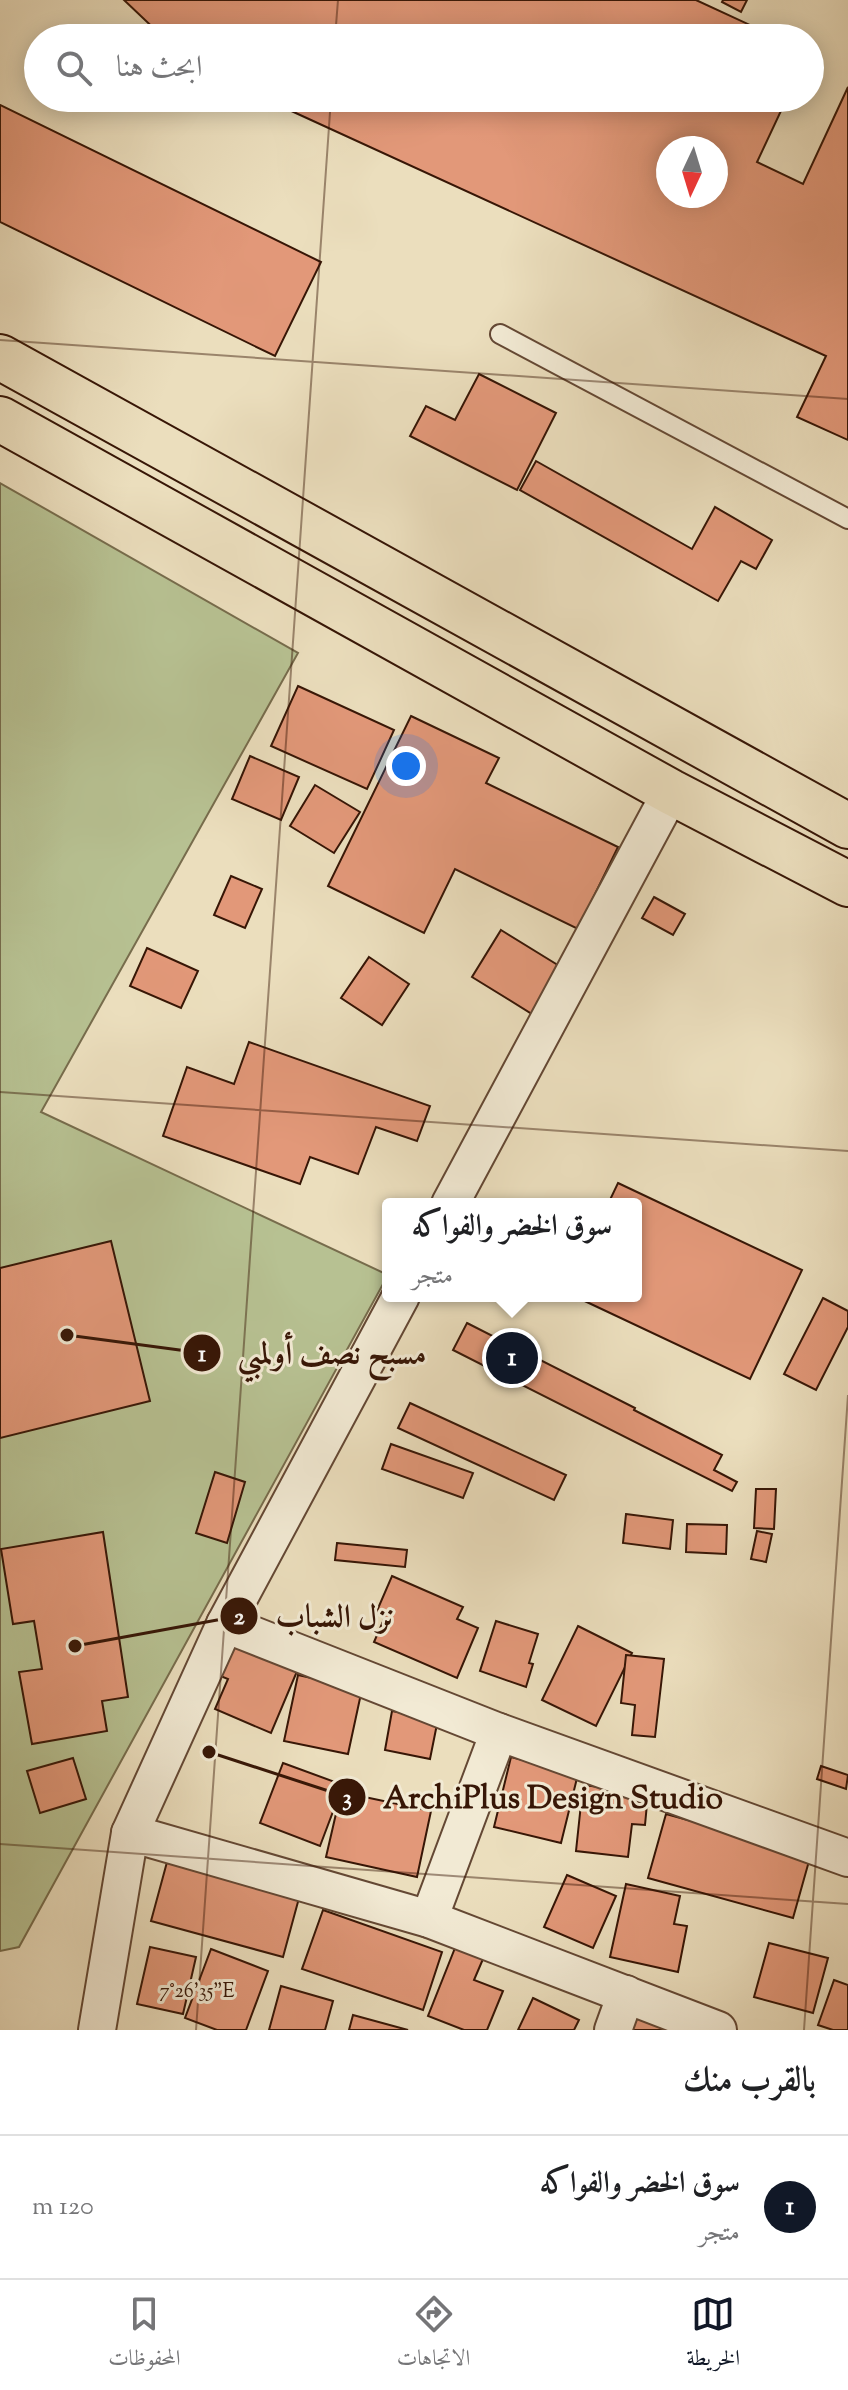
<!DOCTYPE html>
<html lang="ar">
<head>
<meta charset="utf-8">
<style>
  :root { --surface:#fff; --page:#f2f2f2; --text:#202124; --muted:#757577; --line:#e0e0e0; --accent:#111827 }
  body { margin:0; font-family:"Sorts Mill Goudy",Amiri,serif; background:var(--page); color:var(--text); direction:rtl }
  .compass { position:absolute; left:656px; top:136px; width:72px; height:72px; border-radius:50%; background:var(--surface); box-shadow:0 4px 20px #0003; rotate:184deg }
  .you { position:absolute; left:406px; top:766px; width:28px; height:28px; margin:-20px; border:6px solid #fff; border-radius:50%; background:#1a73e8; box-shadow:0 0 0 12px #1a73e833 }
  .badge { display:grid; place-items:center; width:52px; height:52px; border-radius:50%; background:var(--accent); color:#fff; font-size:26px; font-weight:700 }
  .pin { position:absolute; translate:-50% -50%; border:4px solid #fff; box-shadow:0 2px 8px #0006 }
  .popup { position:absolute; left:382px; top:1198px; width:260px; height:104px; box-sizing:border-box; display:grid; place-content:center; border-radius:8px; background:var(--surface); filter:drop-shadow(0 2px 6px #0005); font-size:26px; white-space:nowrap; color:var(--muted) }
  .popup b { font-size:30px; color:var(--text) }
  .popup::after { content:''; position:absolute; left:50%; top:100%; margin-left:-16px; border:16px solid transparent; border-top-color:var(--surface) }
  .list { margin:0; padding:0; list-style:none }
  h2 { display:flex; justify-content:space-between; align-items:center; height:104px; margin:0; padding:0 32px; font-size:34px }
  h2 small { font-size:26px; font-weight:400; color:var(--muted) }
  .list li { display:grid; grid-template-columns:52px 1fr auto; gap:24px; align-items:center; box-sizing:border-box; height:144px; padding:0 32px; border-top:2px solid var(--line) }
  .list b { display:block; font-size:30px; white-space:nowrap }
  .list p { margin:0; font-size:26px; white-space:nowrap; color:var(--muted) }
  .list em { font-size:26px; font-style:normal; color:var(--muted) }
  .icon { flex:none; width:44px; height:44px; fill:none; stroke:currentColor; stroke-width:2; stroke-linecap:round; stroke-linejoin:round }
  .map { position:relative; flex:none; width:848px; height:2030px; overflow:hidden; direction:ltr }
  .search { position:absolute; background:var(--surface); box-shadow:0 4px 20px #0003; left:24px; right:24px; top:24px; height:88px; display:flex; align-items:center; gap:20px; box-sizing:border-box; padding:0 28px; border-radius:44px; color:var(--muted); font-size:30px }
  .sheet { height:248px; background:var(--surface) }
  nav { display:flex; justify-content:space-around; align-items:center; box-sizing:border-box; height:112px; border-top:2px solid var(--line); background:var(--surface); font-size:22px; color:var(--muted) }
  nav a { display:grid; justify-items:center; gap:4px }
  nav .on { color:var(--accent) }
  .map>svg:first-child { display:block }
  .green { fill:#b7c192; stroke:#776c4c; stroke-width:2 }
  .building { fill:#e29879; stroke:#371606; stroke-width:2; fill-rule:evenodd }
  .lines { fill:none; stroke-linecap:round; stroke-linejoin:round }
  .service-casing { stroke:#644834; stroke-width:22 }
  .minor-casing { stroke:#644834; stroke-width:40 }
  .trunk-casing { stroke:#371606; stroke-width:48 }
  .service { stroke:#f2ead4; stroke-width:18 }
  .minor { stroke:#f2ead4; stroke-width:36 }
  .trunk { stroke:#ebdebd; stroke-width:44 }
  .ticks { fill:none; stroke:#371606; stroke-width:2; stroke-opacity:0.45 }
  .ticks-label { font-size:20px; text-anchor:middle; fill:#371606; stroke:#f2ead4; stroke-width:6; stroke-linejoin:round; paint-order:stroke }
  .leader { fill:none; stroke:#371606; stroke-width:3 }
  .callout-dot { fill:#371606; stroke:#f2ead4; stroke-width:3 }
  .mark-label { font-size:24px; text-anchor:middle; font-weight:bold; fill:#fff }
  .callout-label { font-size:32px; text-anchor:middle; font-weight:bold; fill:#371606; stroke:#f2ead4; stroke-width:6; stroke-linejoin:round; paint-order:stroke }
</style>
</head>
<body>
<div class="map">
<svg width="848" height="2030" viewBox="0 0 848 2030">
  <rect width="100%" height="100%" fill="#ebdebd"/>
  <filter id="stains"><feTurbulence type="fractalNoise" baseFrequency=".0025" numOctaves="4"/><feColorMatrix values="0 0 0 0 .2 0 0 0 0 .09 0 0 0 0 .02 0 0 0 .5 -.17"/></filter>
  <radialGradient id="worn" r=".72"><stop offset=".6" stop-color="#630" stop-opacity="0"/><stop offset="1" stop-color="#630" stop-opacity=".3"/></radialGradient>
  <polygon class="green" points="0,483 298,653 41,1112 388,1275 19,1947 0,1951"/>
  <g class="building">
    <polygon points="124,0 696,0 778,38 164,38"/>
    <polygon points="723,0 747,0 741,12 722,2"/>
    <path d="M 848,87 L 848,440 L 797,417 L 826,356 L 263,98 L 787,98 L 757,162 L 803,184 ZM 668,148 L 716,148 L 716,196 L 668,196 Z"/>
    <polygon points="0,105 321,262 275,356 0,222"/>
    <polygon points="479,374 556,413 517,490 410,436 426,406 455,420"/>
    <polygon points="536,461 692,549 715,507 772,540 756,569 741,561 718,601 520,490"/>
    <polygon points="298,686 394,730 367,789 271,746"/>
    <polygon points="411,716 499,758 486,783 618,847 578,929 455,869 424,933 328,886"/>
    <polygon points="250,756 299,777 281,820 232,799"/>
    <polygon points="315,785 360,812 334,853 290,826"/>
    <polygon points="231,876 262,889 245,928 214,915"/>
    <polygon points="654,897 685,914 673,935 642,918"/>
    <polygon points="501,930 561,967 532,1014 472,977"/>
    <polygon points="147,948 198,971 181,1008 130,986"/>
    <polygon points="369,957 409,984 382,1025 341,998"/>
    <polygon points="249,1042 430,1106 417,1141 376,1127 358,1174 310,1157 300,1184 163,1136 187,1067 234,1084"/>
    <polygon points="618,1183 802,1270 750,1379 574,1296 636,1296 636,1204 608,1204"/>
    <polygon points="111,1241 150,1401 0,1438 0,1268"/>
    <polygon points="823,1298 848,1311 848,1327 816,1390 784,1374"/>
    <polygon points="467,1323 635,1408 634,1410 722,1455 714,1470 737,1482 732,1491 453,1350"/>
    <polygon points="410,1403 566,1475 554,1500 398,1428"/>
    <polygon points="391,1444 473,1473 463,1498 382,1469"/>
    <polygon points="215,1472 245,1482 227,1543 196,1533"/>
    <polygon points="756,1489 776,1489 774,1529 754,1528"/>
    <polygon points="626,1514 673,1520 670,1549 623,1543"/>
    <polygon points="687,1524 727,1525 726,1554 686,1552"/>
    <polygon points="757,1531 772,1534 766,1562 751,1559"/>
    <polygon points="103,1532 128,1697 102,1701 107,1731 32,1744 19,1672 42,1669 34,1621 13,1624 1,1549"/>
    <polygon points="337,1543 407,1550 405,1567 335,1560"/>
    <polygon points="392,1576 463,1607 457,1619 478,1628 457,1678 374,1642 385,1617 376,1613"/>
    <polygon points="496,1621 538,1634 529,1663 533,1664 526,1687 480,1671"/>
    <polygon points="578,1626 632,1653 596,1726 542,1700"/>
    <polygon points="227,1640 298,1669 271,1733 215,1709 228,1679 213,1673"/>
    <polygon points="626,1655 664,1659 655,1737 632,1735 635,1705 621,1703"/>
    <polygon points="298,1675 362,1689 348,1754 284,1741"/>
    <polygon points="392,1711 438,1719 430,1759 385,1750"/>
    <polygon points="511,1757 578,1774 561,1843 494,1827"/>
    <polygon points="73,1758 86,1799 40,1813 27,1771"/>
    <polygon points="283,1763 343,1785 320,1846 260,1823"/>
    <polygon points="821,1766 848,1775 846,1789 817,1779"/>
    <polygon points="583,1785 648,1793 645,1825 632,1824 628,1857 576,1851"/>
    <polygon points="341,1792 431,1811 417,1877 326,1857"/>
    <polygon points="666,1814 811,1854 793,1918 648,1878"/>
    <polygon points="170,1851 302,1887 283,1957 151,1921"/>
    <polygon points="567,1875 616,1896 593,1948 544,1927"/>
    <polygon points="626,1884 680,1896 674,1924 687,1926 678,1972 610,1957"/>
    <polygon points="323,1910 442,1952 423,2010 302,1969"/>
    <polygon points="769,1943 828,1958 813,2013 754,1997"/>
    <polygon points="150,1947 196,1957 183,2014 137,2004"/>
    <polygon points="455,1948 483,1959 474,1980 503,1991 487,2030 464,2030 428,2016"/>
    <polygon points="211,1949 268,1971 246,2030 217,2030 185,2018"/>
    <polygon points="834,1980 848,1985 848,2030 833,2030 818,2025"/>
    <polygon points="281,1986 333,2001 325,2030 269,2030"/>
    <polygon points="533,1998 579,2020 574,2030 518,2030"/>
    <polygon points="623,2012 683,2030 618,2030"/>
    <polygon points="353,2015 408,2030 349,2030"/>
  </g>
  <g class="lines">
    <defs>
      <polyline id="service" points="500,334 848,519"/>
      <g id="minor">
        <polyline points="450,1204 671,792"/>
        <polyline points="225,1624 499,1732 848,1858"/>
        <polyline points="130,1833 429,1919 718,2030"/>
        <polyline points="429,1919 499,1732"/>
        <polyline points="97,2030 130,1833 225,1624 401,1296"/>
        <polyline points="613,2030 626,1994"/>
      </g>
      <g id="trunk">
        <polyline points="0,357 848,826"/>
        <polyline points="0,419 671,792 848,884"/>
      </g>
    </defs>
    <use href="#service" class="service-casing"/>
    <use href="#minor" class="minor-casing"/>
    <use href="#trunk" class="trunk-casing"/>
    <use href="#service" class="service"/>
    <use href="#minor" class="minor"/>
    <use href="#trunk" class="trunk"/>
  </g>
  <path class="ticks" d="M 335,38 L 338,0M 0,340 L 848,399M 0,1092 L 848,1151M 0,1844 L 848,1904M 196,2030 L 331,98M 804,2030 L 848,1395"/>
  <g class="ticks-label">
    <text x="197" y="1997">7°26'35"E</text>
  </g>
  <path class="leader" d="M67 1335L202 1353M75 1646L239 1616M209 1752L347 1797"/>
  <g class="callout-dot">
    <circle cx="67" cy="1335" r="8"/>
    <circle cx="75" cy="1646" r="8"/>
    <circle cx="209" cy="1752" r="8"/>
    <circle cx="202" cy="1353" r="20"/>
    <circle cx="239" cy="1616" r="20"/>
    <circle cx="347" cy="1797" r="20"/>
  </g>
  <g class="mark-label">
    <text x="202" y="1361">1</text>
    <text x="239" y="1624">2</text>
    <text x="347" y="1805">3</text>
  </g>
  <g class="callout-label">
    <text x="332" y="1364">مسبح نصف أولمبي</text>
    <text x="335" y="1627">نزل الشباب</text>
    <text x="553" y="1808">ArchiPlus Design Studio</text>
  </g>
  <rect width="100%" height="100%" filter="url(#stains)"/>
  <rect width="100%" height="100%" fill="url(#worn)"/>
</svg>
<svg class="compass" viewBox="-18 -18 36 36"><path d="M0-13l5 13h-10z" fill="#e53935"/><path d="M0 13l5-13h-10z" fill="#757577"/></svg>
<div class="you"></div>
<div class="pin badge" style="left:512px;top:1358px">1</div>
<div class="popup"><b>سوق الخضر والفواكه</b>متجر</div>
<div class="search"><svg class="icon" aria-label="search" viewBox="0 0 24 24"><circle cx="10" cy="10" r="6"/><path d="M15 15l6 6"/></svg>ابحث هنا</div>
</div>
<section class="sheet">
<h2>بالقرب منك<small></small></h2>
<ul class="list">
<li><span class="badge">1</span><div><b>سوق الخضر والفواكه</b><p>متجر</p></div><em>120 m</em></li>
</ul>
</section>
<nav>
<a class="on"><svg class="icon" aria-label="map" viewBox="0 0 24 24"><path d="M3 6l6-2 6 2 6-2v14l-6 2-6-2-6 2zM9 4v14M15 6v14"/></svg>الخريطة</a>
<a><svg class="icon" aria-label="directions" viewBox="0 0 24 24"><path d="M12 3l9 9-9 9-9-9zM9 14v-3h6M13 9l2 2-2 2"/></svg>الاتجاهات</a>
<a><svg class="icon" aria-label="saved" viewBox="0 0 24 24"><path d="M7 4h10v16l-5-4-5 4z"/></svg>المحفوظات</a>
</nav>
</body>
</html>
